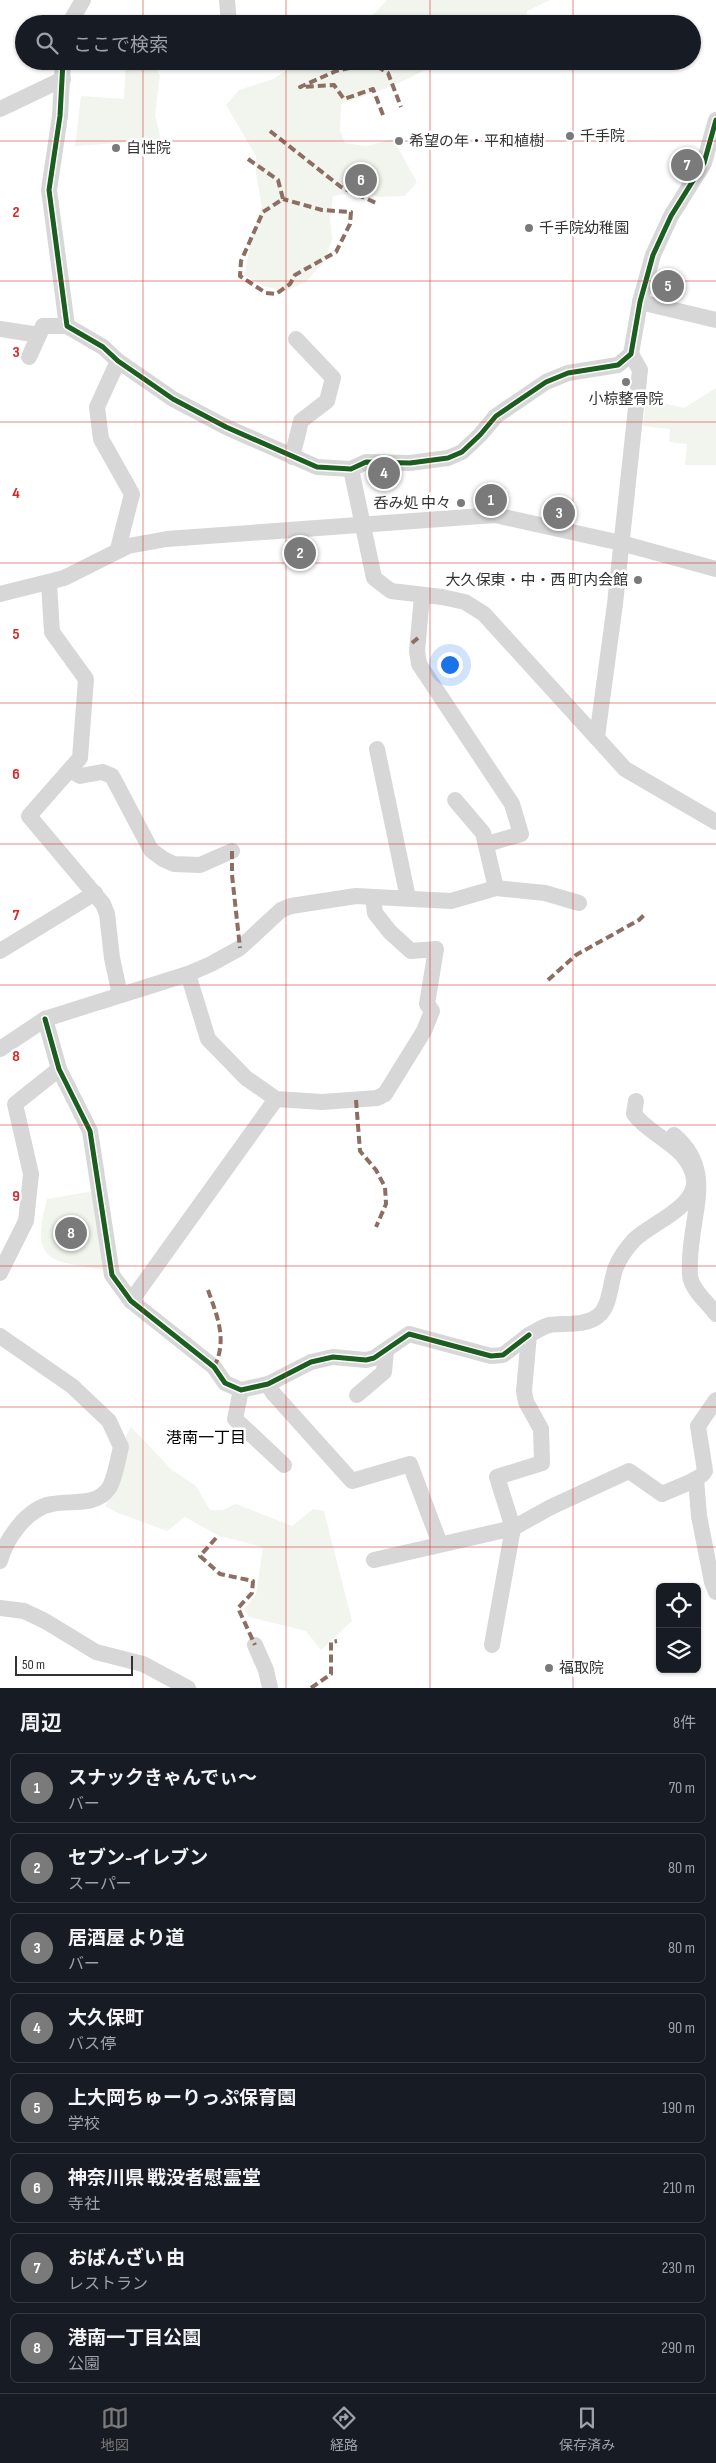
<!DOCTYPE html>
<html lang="ja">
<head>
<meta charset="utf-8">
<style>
  :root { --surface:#171b24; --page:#242831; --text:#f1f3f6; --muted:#9ea1a6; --line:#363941; --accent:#7a7a7a }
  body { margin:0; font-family:"Sofia Sans Condensed","Noto Sans JP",sans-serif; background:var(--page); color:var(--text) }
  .controls { position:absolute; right:15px; bottom:15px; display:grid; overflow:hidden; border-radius:8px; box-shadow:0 1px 4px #0004 }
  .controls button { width:45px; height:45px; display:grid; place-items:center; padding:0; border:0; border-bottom:1px solid var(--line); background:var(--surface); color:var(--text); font:25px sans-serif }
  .scale { position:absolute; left:15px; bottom:12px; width:118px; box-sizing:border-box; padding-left:5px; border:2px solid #333; border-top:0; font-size:14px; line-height:18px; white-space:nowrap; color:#333; -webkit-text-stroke:4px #fff; paint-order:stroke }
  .you { position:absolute; left:449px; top:664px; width:18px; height:18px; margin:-12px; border:4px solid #fff; border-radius:50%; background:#1a73e8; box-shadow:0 0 0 8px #1a73e833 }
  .badge { display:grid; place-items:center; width:32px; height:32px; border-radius:50%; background:var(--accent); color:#fff; font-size:16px; font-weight:700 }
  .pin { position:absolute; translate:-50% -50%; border:2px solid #fff; box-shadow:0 1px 5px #0006 }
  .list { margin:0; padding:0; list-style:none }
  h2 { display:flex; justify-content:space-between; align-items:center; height:65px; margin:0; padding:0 20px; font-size:21px }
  h2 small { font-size:16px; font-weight:400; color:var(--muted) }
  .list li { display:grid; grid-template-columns:32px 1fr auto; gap:15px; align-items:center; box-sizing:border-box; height:70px; margin:0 10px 10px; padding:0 10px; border:1px solid var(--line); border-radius:8px }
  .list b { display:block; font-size:19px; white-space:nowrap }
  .list p { margin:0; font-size:16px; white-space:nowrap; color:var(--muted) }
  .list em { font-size:16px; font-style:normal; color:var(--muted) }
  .icon { flex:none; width:28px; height:28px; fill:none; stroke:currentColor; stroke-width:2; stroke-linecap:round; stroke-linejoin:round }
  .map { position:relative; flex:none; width:716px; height:1688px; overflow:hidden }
  .search { position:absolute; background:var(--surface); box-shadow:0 1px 4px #0004; left:15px; right:15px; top:15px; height:55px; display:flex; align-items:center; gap:12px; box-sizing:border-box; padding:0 18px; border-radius:28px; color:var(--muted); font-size:19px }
  .sheet { height:705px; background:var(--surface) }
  nav { display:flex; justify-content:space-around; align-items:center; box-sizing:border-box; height:70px; border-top:1px solid var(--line); background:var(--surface); font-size:14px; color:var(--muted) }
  nav a { display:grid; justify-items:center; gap:2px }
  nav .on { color:var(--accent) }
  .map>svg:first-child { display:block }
  .green { fill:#f1f5ed }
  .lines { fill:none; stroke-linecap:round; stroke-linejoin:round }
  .minor { stroke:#d7d7d7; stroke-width:16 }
  .quiet { stroke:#8d6e63; stroke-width:4; stroke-dasharray:8 4; stroke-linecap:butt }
  .cycleway-casing { stroke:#fff; stroke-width:8 }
  .cycleway { stroke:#1b5e20; stroke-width:5 }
  .grid { fill:none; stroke:#d62828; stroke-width:1; stroke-opacity:0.55 }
  .poi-dot { fill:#7a7a7a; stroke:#fff; stroke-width:2 }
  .labels { text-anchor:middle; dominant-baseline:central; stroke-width:5; stroke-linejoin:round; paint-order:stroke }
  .poi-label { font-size:15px; fill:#333; stroke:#fff; text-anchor:start }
  .neighbourhood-label { font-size:16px; fill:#000; stroke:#fff }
  .grid-label { font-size:16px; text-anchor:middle; font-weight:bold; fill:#d62828; stroke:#fff; stroke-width:5; stroke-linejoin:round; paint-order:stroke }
</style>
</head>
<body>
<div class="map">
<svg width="716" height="1688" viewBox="0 0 716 1688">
  <rect width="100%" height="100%" fill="#fff"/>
  <g class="green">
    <polygon points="387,0 550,0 527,11 527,24 358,24 376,12"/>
    <polygon points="126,61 152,61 160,75 155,115 161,140 75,146 81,96 124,99"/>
    <path d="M 302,61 L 436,61 C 416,80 367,95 341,104 L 340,131 L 345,143 L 367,146 L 393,139 L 417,182 L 405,196 L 380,197 L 356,192 L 333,196 L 330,220 L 332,239 L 326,259 L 306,282 L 286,291 L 263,286 L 244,275 L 254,228 L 262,207 L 256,174 L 256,156 L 226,105 L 239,90 L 273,79 Z"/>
    <polygon points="716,388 716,465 685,465 687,444 669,442 670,429 643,426 646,399 684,408"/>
    <path d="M 94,1191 L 105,1270 C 50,1261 30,1263 47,1199 Z"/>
    <polygon points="131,1427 172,1470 196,1486 210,1510 223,1510 236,1504 292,1526 313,1509 324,1511 352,1621 321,1650 306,1631 249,1617 244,1609 256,1595 263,1547 219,1536 185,1517 167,1531 118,1513 105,1506 124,1469 126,1436"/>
  </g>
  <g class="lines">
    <g class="minor">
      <polyline points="227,0 229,24"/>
      <polyline points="69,24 83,0"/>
      <polyline points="63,61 60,116 49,190 67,326 103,347 118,361 173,399 226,427 317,467 351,469 366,462 410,463 448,458 462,452 480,435 496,416 546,382 568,373 618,365 631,354 640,302 653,255 671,216 704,163 716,120"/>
      <polyline points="0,109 63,79"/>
      <polyline points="640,302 716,320"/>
      <polyline points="0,329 39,335"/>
      <polyline points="29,357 43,326 67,326"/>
      <polyline points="118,361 97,407 101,439 132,494 118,549"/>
      <polyline points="292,457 301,421 327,401 333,378 296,339"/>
      <polyline points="351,469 374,578 391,591 442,597 465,602 484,614 625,769 716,822"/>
      <polyline points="49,584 52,632 86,679 80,758 29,816 103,904 107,914 112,958 120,995"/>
      <polyline points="0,594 64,578 128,546 167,539 495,515 621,543 716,569"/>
      <polyline points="422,596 417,651 419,664 512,804 521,834 487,844"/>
      <polyline points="597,737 615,604 640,370 631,354"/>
      <polyline points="377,749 408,898"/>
      <polyline points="70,770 80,776 102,772 112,776 151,850 163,859 174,864 200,865 232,851"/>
      <polyline points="455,800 483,833 496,888"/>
      <polyline points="0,951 95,893"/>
      <polyline points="188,974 208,1039 246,1078 276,1099 322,1102 377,1098 385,1094 424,1031 432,1011 427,1004 436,949 411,951 390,932 375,913 373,897"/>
      <polyline points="45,1019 59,1069 90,1131 112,1275 131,1301 214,1367 225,1383 241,1390 268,1384 311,1362 333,1357 366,1360 374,1358 409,1334 491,1356 503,1355 529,1335"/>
      <polyline points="0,1049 45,1019 188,974 211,964 240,948 281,910 291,906 356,896 451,901 496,888 545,893 579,903"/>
      <path d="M 674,1135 C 716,1171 691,1211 690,1261 C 690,1267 689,1275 691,1280 C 695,1293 709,1304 716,1314"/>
      <polyline points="0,1273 26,1221 31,1174 15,1104 59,1069"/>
      <polyline points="131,1301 276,1099"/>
      <path d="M 0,1336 L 72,1386 L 109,1421 L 121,1447 C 118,1459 115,1478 109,1488 C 96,1507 71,1500 52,1504 C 27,1508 6,1539 0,1561"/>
      <polyline points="268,1384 273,1393 352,1481 410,1464 440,1544"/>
      <polyline points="241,1390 235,1419 284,1465"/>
      <polyline points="357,1395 384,1372 386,1351"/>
      <polyline points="696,1479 699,1516 712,1582 716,1592"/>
      <path d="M 374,1560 L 513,1528 L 551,1507 L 629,1471 L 662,1494 C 672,1489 701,1480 705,1471 L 698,1426 L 716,1400"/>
      <polyline points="0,1608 24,1611 45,1621 96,1652 143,1664 188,1688"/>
      <polyline points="255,1645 266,1670 270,1688"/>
      <path d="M 492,1645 L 513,1528 L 497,1477 L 542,1463 L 541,1429 L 526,1402 L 524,1391 L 529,1335 C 535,1332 543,1326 550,1325 C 564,1323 586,1326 598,1316 C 611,1306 610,1281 616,1267 C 620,1257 626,1249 633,1241 C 649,1224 698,1207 694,1179 C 689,1146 652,1138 634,1114 L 636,1101"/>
    </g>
    <g class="quiet">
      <polyline points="383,115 373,89 344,99 334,85 300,87 336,71 371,63 388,73 401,107"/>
      <polyline points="270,131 341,187 376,203"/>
      <polyline points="248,159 278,180 283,199 263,212 241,261 240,276 266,293 276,294 290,284 295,275 336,252 350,224 351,212 322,210 283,199"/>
      <polyline points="412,643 418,638"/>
      <polyline points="232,851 232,875 240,948"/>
      <polyline points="548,980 576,955 639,920 646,913"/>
      <polyline points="356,1100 360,1151 376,1170 385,1187 386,1204 376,1227"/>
      <path d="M 208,1290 C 217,1316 228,1340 214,1367"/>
      <polyline points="216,1538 200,1556 220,1574 253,1581 252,1593 238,1608 255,1645"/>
      <polyline points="311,1688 331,1674 331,1642 337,1641"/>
    </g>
    <defs>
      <g id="cycleway">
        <polyline points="63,61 60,116 49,190 67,326 103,347 118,361 173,399 226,427 317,467 351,469 366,462 410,463 448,458 462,452 480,435 496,416 546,382 568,373 618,365 631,354 640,302 653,255 671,216 704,163 716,120"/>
        <polyline points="45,1019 59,1069 90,1131 112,1275 131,1301 214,1367 225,1383 241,1390 268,1384 311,1362 333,1357 366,1360 374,1358 409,1334 491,1356 503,1355 529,1335"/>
      </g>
    </defs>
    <use href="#cycleway" class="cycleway-casing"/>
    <use href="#cycleway" class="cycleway"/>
  </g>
  <path class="grid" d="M 143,0 L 143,24M 286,0 L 286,24M 430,0 L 430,24M 573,0 L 573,24M 143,61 L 143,1688M 286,61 L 286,1688M 430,61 L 430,1688M 573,61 L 573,1688M 0,141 L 716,141M 0,281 L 716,281M 0,422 L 716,422M 0,563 L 716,563M 0,703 L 716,703M 0,844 L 716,844M 0,985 L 716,985M 0,1125 L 716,1125M 0,1266 L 716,1266M 0,1407 L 716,1407M 0,1547 L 716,1547"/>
  <g class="poi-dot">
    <circle cx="570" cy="136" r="5"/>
    <circle cx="399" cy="141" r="5"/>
    <circle cx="116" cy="148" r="5"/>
    <circle cx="529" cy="228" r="5"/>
    <circle cx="626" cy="382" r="5"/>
    <circle cx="461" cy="503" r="5"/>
    <circle cx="638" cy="580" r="5"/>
    <circle cx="549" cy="1668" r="5"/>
  </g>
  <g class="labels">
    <g class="poi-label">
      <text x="580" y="136">千手院</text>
      <text x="409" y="141">希望の年・平和植樹</text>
      <text x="126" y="148">自性院</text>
      <text x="539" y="228">千手院幼稚園</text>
      <text x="626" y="399" text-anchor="middle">小椋整骨院</text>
      <text x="451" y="503" text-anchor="end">呑み処 中々</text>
      <text x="628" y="580" text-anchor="end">大久保東・中・西 町内会館</text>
      <text x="559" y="1668">福取院</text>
    </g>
    <g class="neighbourhood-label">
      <text x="206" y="1438">港南一丁目</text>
    </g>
  </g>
  <g class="grid-label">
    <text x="16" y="217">2</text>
    <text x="16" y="357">3</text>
    <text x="16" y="498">4</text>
    <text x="16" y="639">5</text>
    <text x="16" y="779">6</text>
    <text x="16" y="920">7</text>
    <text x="16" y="1061">8</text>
    <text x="16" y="1201">9</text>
  </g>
</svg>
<div class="controls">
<button><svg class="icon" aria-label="locate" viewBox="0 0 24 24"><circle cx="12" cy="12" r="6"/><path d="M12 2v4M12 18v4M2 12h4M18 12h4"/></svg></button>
<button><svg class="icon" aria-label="layers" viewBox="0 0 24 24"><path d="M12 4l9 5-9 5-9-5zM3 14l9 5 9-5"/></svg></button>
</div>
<div class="scale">50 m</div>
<div class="you"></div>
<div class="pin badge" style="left:491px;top:500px">1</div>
<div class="pin badge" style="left:300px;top:553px">2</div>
<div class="pin badge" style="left:559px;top:513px">3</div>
<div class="pin badge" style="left:384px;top:473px">4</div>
<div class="pin badge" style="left:668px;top:286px">5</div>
<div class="pin badge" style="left:361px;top:180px">6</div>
<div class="pin badge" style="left:687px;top:165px">7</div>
<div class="pin badge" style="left:71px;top:1233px">8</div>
<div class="search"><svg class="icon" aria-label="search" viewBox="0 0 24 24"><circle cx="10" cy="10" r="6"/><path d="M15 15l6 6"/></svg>ここで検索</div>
</div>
<section class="sheet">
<h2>周辺<small>8件</small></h2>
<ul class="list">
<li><span class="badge">1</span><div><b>スナックきゃんでぃ〜</b><p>バー</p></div><em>70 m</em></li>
<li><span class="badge">2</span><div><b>セブン-イレブン</b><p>スーパー</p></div><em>80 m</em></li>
<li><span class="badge">3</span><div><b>居酒屋 より道</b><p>バー</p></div><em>80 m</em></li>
<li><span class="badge">4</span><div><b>大久保町</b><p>バス停</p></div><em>90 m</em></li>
<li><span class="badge">5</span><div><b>上大岡ちゅーりっぷ保育園</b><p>学校</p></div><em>190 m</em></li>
<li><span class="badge">6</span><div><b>神奈川県 戦没者慰霊堂</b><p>寺社</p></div><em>210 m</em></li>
<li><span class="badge">7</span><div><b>おばんざい 由</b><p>レストラン</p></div><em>230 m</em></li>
<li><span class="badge">8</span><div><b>港南一丁目公園</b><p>公園</p></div><em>290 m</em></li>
</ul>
</section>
<nav>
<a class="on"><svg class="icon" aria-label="map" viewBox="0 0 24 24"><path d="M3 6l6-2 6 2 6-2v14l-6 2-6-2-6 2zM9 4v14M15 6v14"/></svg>地図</a>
<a><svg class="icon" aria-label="directions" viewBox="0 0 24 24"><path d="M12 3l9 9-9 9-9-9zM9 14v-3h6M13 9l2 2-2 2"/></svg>経路</a>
<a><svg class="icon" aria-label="saved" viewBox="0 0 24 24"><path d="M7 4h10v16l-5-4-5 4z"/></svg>保存済み</a>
</nav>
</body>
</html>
